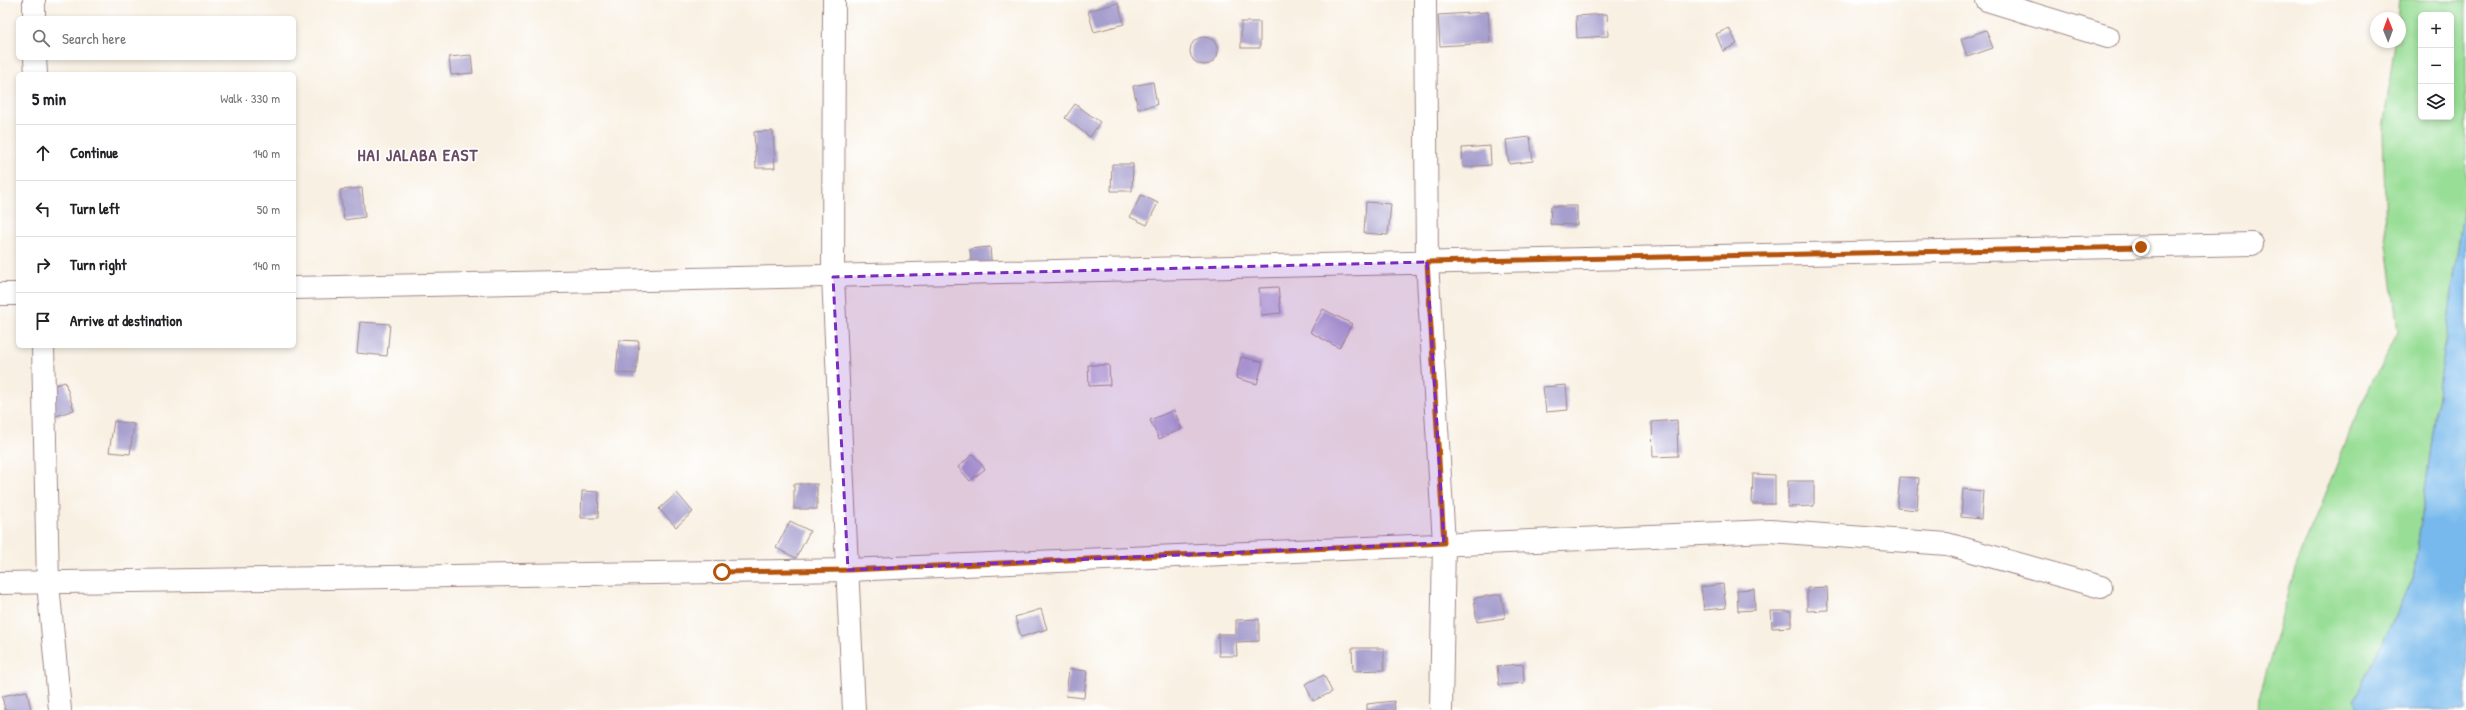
<!DOCTYPE html>
<html lang="en">
<head>
<meta charset="utf-8">
<style>
  :root { --surface:#fff; --page:#f2f2f2; --text:#202124; --muted:#757577; --line:#e0e0e0 }
  body { margin:0; font-family:"Patrick Hand",sans-serif; background:var(--page); color:var(--text) }
  .controls { position:absolute; right:12px; top:12px; display:grid; overflow:hidden; border-radius:6px; box-shadow:0 2px 6px #0003 }
  .controls button { width:36px; height:36px; display:grid; place-items:center; padding:0; border:0; border-bottom:1px solid var(--line); background:var(--surface); color:var(--text); font:20px sans-serif }
  .compass { position:absolute; left:2370px; top:12px; width:36px; height:36px; border-radius:50%; background:var(--surface); box-shadow:0 2px 6px #0003; rotate:359deg }
  .stop { position:absolute; width:12px; height:12px; margin:-9px; border:3px solid #b45309; border-radius:50%; background:#fff }
  .stop.end { background:#b45309; border-color:#fff; box-shadow:0 1px 4px #0008 }
  .list { margin:0; padding:0; list-style:none }
  h2 { display:flex; justify-content:space-between; align-items:center; height:52px; margin:0; padding:0 16px; font-size:17px }
  h2 small { font-size:13px; font-weight:400; color:var(--muted) }
  .list li { display:grid; grid-template-columns:26px 1fr auto; gap:12px; align-items:center; box-sizing:border-box; height:56px; padding:0 16px; border-top:1px solid var(--line) }
  .list b { display:block; font-size:15px; white-space:nowrap }
  .list em { font-size:13px; font-style:normal; color:var(--muted) }
  .icon { flex:none; width:22px; height:22px; fill:none; stroke:currentColor; stroke-width:2; stroke-linecap:round; stroke-linejoin:round }
  .map { position:relative; flex:none; width:2466px; height:710px; overflow:hidden }
  .search { position:absolute; background:var(--surface); box-shadow:0 2px 6px #0003; left:16px; top:16px; width:280px; height:44px; display:flex; align-items:center; gap:10px; box-sizing:border-box; padding:0 14px; border-radius:6px; color:var(--muted); font-size:15px }
  .panel { position:absolute; background:var(--surface); box-shadow:0 2px 6px #0003; left:16px; top:72px; width:280px; height:276px; border-radius:6px }
  .map>svg:first-child { display:block }
  .green { fill:#99de96; stroke:#727e60; fill-rule:evenodd }
  .water { fill:#77b9ec; stroke:#606c8c }
  .building { fill:#a69ecd }
  .lines { fill:none; stroke-linecap:round; stroke-linejoin:round }
  .minor-casing { stroke:#a18886; stroke-width:24 }
  .minor { stroke:#fff; stroke-width:22 }
  .route { stroke:#b45309; stroke-width:5 }
  .marked { fill:#7b2cbf; fill-opacity:0.2; stroke:#7b2cbf; stroke-width:3; stroke-dasharray:8 5; stroke-linejoin:round }
  .labels { text-anchor:middle; dominant-baseline:central; stroke-width:3.5; stroke-linejoin:round; paint-order:stroke }
  .district-label { font-size:17px; font-weight:bold; letter-spacing:1px; fill:#6a4b64; stroke:#fff }
</style>
</head>
<body>
<div class="map">
<svg width="2466" height="710" viewBox="0 0 2466 710">
  <rect width="100%" height="100%" fill="#fff"/>
  <filter id="ink" filterUnits="userSpaceOnUse"><feTurbulence type="fractalNoise" baseFrequency=".025" numOctaves="2"/><feDisplacementMap in="SourceGraphic" scale="8" xChannelSelector="R" yChannelSelector="G"/><feConvolveMatrix kernelMatrix="1 2 1 2 8 2 1 2 1" color-interpolation-filters="sRGB"/></filter>
  <filter id="wash" filterUnits="userSpaceOnUse"><feTurbulence type="fractalNoise" baseFrequency=".012" numOctaves="4" result="noise"/><feDisplacementMap in="SourceGraphic" scale="16" xChannelSelector="R" yChannelSelector="G"/><feGaussianBlur stdDeviation="0.9" result="paint"/><feColorMatrix in="noise" values="0 0 0 0 0 0 0 0 0 0 0 0 0 0 0 0 0 1.4 0 .05"/><feComposite in="paint" operator="in"/></filter>
  <g filter="url(#wash)">
    <rect width="100%" height="100%" fill="#f8f0e2"/>
    <path class="green" d="M 2400,0 L 2466,0 L 2466,189 L 2413,579 L 2354,700 L 2360,710 L 2258,710 L 2259,698 L 2295,569 L 2362,402 L 2398,332 L 2386,236 L 2383,130 L 2395,42 L 2400,42 L 2400,18 L 2398,18 ZM 2421,15 L 2451,15 L 2451,117 L 2421,117 Z"/>
    <polygon class="water" points="2466,189 2466,710 2360,710 2354,700 2413,579"/>
    <g id="blocks">
      <g class="building">
        <polygon points="1118,3 1124,24 1094,32 1088,11"/>
        <polygon points="1488,12 1490,43 1440,46 1438,15"/>
        <polygon points="1607,14 1608,36 1577,38 1576,16"/>
        <rect x="1241" y="22" width="19" height="26"/>
        <polygon points="1729,28 1737,44 1723,51 1716,34"/>
        <polygon points="1986,30 1993,48 1967,57 1961,39"/>
        <circle cx="1204" cy="51" r="14"/>
        <polygon points="471,55 473,73 451,75 449,57"/>
        <polygon points="1153,82 1157,105 1138,109 1133,86"/>
        <polygon points="1075,104 1100,122 1090,137 1065,118"/>
        <polygon points="773,131 775,168 756,168 754,132"/>
        <polygon points="1530,137 1533,161 1509,164 1506,140"/>
        <polygon points="1490,146 1491,165 1463,167 1462,148"/>
        <polygon points="1112,164 1133,164 1132,191 1111,191"/>
        <polygon points="362,188 365,217 344,220 340,190"/>
        <polygon points="1141,195 1158,203 1147,225 1130,217"/>
        <polygon points="1366,202 1391,204 1388,235 1364,233"/>
        <polygon points="1551,206 1577,206 1577,225 1550,224"/>
        <polygon points="990,247 992,271 972,273 970,249"/>
        <polygon points="1278,287 1281,313 1261,315 1259,288"/>
        <polygon points="1323,309 1352,324 1339,348 1310,332"/>
        <polygon points="360,322 390,324 387,356 357,353"/>
        <polygon points="619,340 639,341 636,374 616,373"/>
        <polygon points="1241,357 1263,362 1257,384 1236,378"/>
        <polygon points="1088,365 1109,365 1110,385 1089,386"/>
        <polygon points="65,382 74,410 56,416 46,388"/>
        <polygon points="1566,385 1568,410 1546,412 1543,387"/>
        <polygon points="1174,410 1182,429 1159,439 1150,420"/>
        <polygon points="1677,420 1678,456 1653,457 1652,422"/>
        <polygon points="114,421 134,424 130,454 109,452"/>
        <polygon points="973,454 985,469 970,481 958,467"/>
        <polygon points="1753,474 1775,475 1775,504 1752,504"/>
        <polygon points="1900,477 1919,478 1917,510 1897,508"/>
        <polygon points="1788,481 1814,481 1814,506 1788,507"/>
        <rect x="794" y="484" width="23" height="25"/>
        <polygon points="1963,489 1983,491 1981,519 1961,517"/>
        <polygon points="582,491 599,492 598,518 581,518"/>
        <polygon points="677,493 693,512 676,527 659,509"/>
        <polygon points="790,521 810,531 796,558 776,548"/>
        <polygon points="1723,584 1726,608 1704,610 1701,587"/>
        <polygon points="1827,587 1828,610 1807,611 1807,588"/>
        <polygon points="1754,589 1755,610 1738,611 1737,590"/>
        <polygon points="1501,594 1505,618 1477,622 1474,598"/>
        <polygon points="1041,609 1047,629 1021,637 1015,617"/>
        <polygon points="1771,611 1791,611 1791,627 1772,628"/>
        <polygon points="1259,619 1259,641 1236,642 1237,656 1219,656 1218,634 1236,634 1236,620"/>
        <polygon points="1352,648 1384,648 1384,670 1353,671"/>
        <polygon points="1523,664 1524,683 1499,685 1497,666"/>
        <polygon points="1069,669 1087,671 1084,698 1066,696"/>
        <polygon points="1324,675 1332,692 1313,701 1305,684"/>
        <polygon points="27,691 31,710 5,710 2,696"/>
        <polygon points="1394,701 1395,710 1367,710 1367,704"/>
      </g>
    </g>
  </g>
  <g filter="url(#ink)">
    <use href="#blocks" fill-opacity="0" stroke="#a18886" stroke-width="1"/>
    <g class="lines">
      <defs>
        <g id="minor">
          <polyline points="34,0 34,18"/>
          <polyline points="834,0 833,277 854,710"/>
          <polyline points="1425,0 1427,262 1444,543 1441,710"/>
          <polyline points="1987,0 2108,37"/>
          <polyline points="35,58 36,74"/>
          <polyline points="294,288 2252,244"/>
          <polyline points="0,294 18,294"/>
          <polyline points="43,346 48,584 60,710"/>
          <polyline points="0,583 848,570 1770,531 1947,544 2101,587"/>
        </g>
      </defs>
      <use href="#minor" class="minor-casing"/>
      <use href="#minor" class="minor"/>
    </g>
  </g>
  <g class="lines" filter="url(#ink)">
    <polyline class="route" points="722,572 848,570 1444,543 1427,262 2141,247"/>
  </g>
  <path class="marked" d="M 1427,262 L 1444,543 L 848,570 L 833,277 Z"/>
  <g class="labels">
    <g class="district-label">
      <text x="418" y="154">HAI JALABA EAST</text>
    </g>
  </g>
</svg>
<div class="controls">
<button>+</button>
<button>−</button>
<button><svg class="icon" aria-label="layers" viewBox="0 0 24 24"><path d="M12 4l9 5-9 5-9-5zM3 14l9 5 9-5"/></svg></button>
</div>
<svg class="compass" viewBox="-18 -18 36 36"><path d="M0-13l5 13h-10z" fill="#e53935"/><path d="M0 13l5-13h-10z" fill="#757577"/></svg>
<div class="stop" style="left:722px;top:572px"></div>
<div class="stop end" style="left:2141px;top:247px"></div>
<div class="search"><svg class="icon" aria-label="search" viewBox="0 0 24 24"><circle cx="10" cy="10" r="6"/><path d="M15 15l6 6"/></svg>Search here</div>
<section class="panel">
<h2>5 min<small>Walk · 330 m</small></h2>
<ul class="list">
<li><svg class="icon" aria-label="ahead" viewBox="0 0 24 24"><path d="M12 20V5M6 11l6-6 6 6"/></svg><div><b>Continue</b></div><em>140 m</em></li>
<li><svg class="icon" aria-label="left" viewBox="0 0 24 24"><path d="M17 20v-9H6M10 6l-5 5 5 5"/></svg><div><b>Turn left</b></div><em>50 m</em></li>
<li><svg class="icon" aria-label="right" viewBox="0 0 24 24"><path d="M7 20v-9h11M14 6l5 5-5 5"/></svg><div><b>Turn right</b></div><em>140 m</em></li>
<li><svg class="icon" aria-label="arrive" viewBox="0 0 24 24"><path d="M6 21V4h12l-3 4 3 4H6"/></svg><div><b>Arrive at destination</b></div></li>
</ul>
</section>
</div>
</body>
</html>
